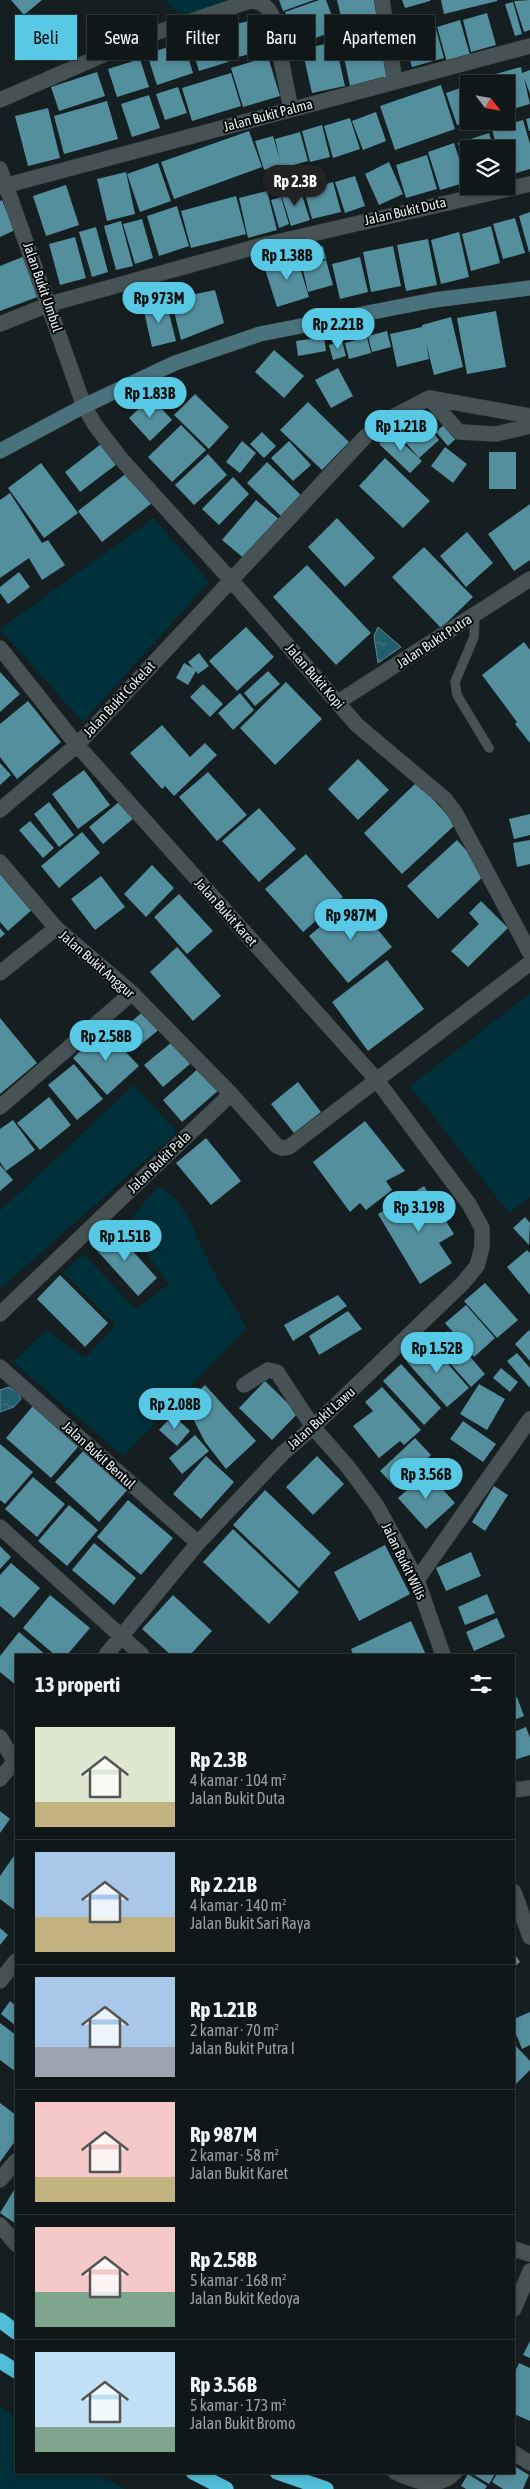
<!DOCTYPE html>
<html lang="id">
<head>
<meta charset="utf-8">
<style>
  body { margin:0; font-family:"Asap Condensed",sans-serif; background:#192022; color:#f1f3f6; height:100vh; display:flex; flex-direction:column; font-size:19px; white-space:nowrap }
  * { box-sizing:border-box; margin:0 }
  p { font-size:16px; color:#9c9fa2 }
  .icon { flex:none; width:28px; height:28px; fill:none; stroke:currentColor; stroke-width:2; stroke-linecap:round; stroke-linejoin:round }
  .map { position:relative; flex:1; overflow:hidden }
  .side { position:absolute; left:15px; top:1654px; width:500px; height:820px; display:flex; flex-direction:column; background:#101719; border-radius:0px; box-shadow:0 2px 8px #0003,0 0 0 1px #303638 }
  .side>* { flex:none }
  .banner { position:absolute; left:15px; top:15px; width:500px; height:45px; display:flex; gap:10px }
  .needle { width:32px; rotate:121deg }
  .tools { position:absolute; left:460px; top:75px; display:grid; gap:10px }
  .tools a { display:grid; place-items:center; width:55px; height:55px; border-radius:0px; background:#101719; box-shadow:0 2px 8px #0003,0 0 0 1px #303638; font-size:25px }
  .price { position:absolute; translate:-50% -42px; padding:0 11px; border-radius:18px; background:#58c9e4; color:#111; font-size:16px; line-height:32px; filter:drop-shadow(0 1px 2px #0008) }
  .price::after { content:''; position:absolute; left:50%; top:30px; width:15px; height:11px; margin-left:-8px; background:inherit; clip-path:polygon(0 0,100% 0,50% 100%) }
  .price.active { background:#222; color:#fff }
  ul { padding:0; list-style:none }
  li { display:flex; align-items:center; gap:15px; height:125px; padding:0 20px }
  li+li { border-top:1px solid #303638 }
  li span { display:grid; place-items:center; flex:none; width:140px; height:100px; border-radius:0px; color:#555 }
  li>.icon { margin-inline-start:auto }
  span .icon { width:60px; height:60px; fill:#fffc; stroke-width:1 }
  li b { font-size:21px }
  h2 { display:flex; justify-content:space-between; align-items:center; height:60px; padding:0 20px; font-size:21px }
  .tag { padding:0 18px; border-radius:0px; background:#101719; box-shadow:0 2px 8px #0003,0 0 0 1px #303638; font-size:18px; line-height:45px }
  .tag.active { background:#58c9e4; color:#111 }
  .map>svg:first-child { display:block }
  .grass { fill:#00303a }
  .water { fill:url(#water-ripples); stroke:#5d8a94 }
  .building { fill:#548f9e }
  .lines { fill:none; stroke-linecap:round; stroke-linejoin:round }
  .lane-casing { stroke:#353b3d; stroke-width:10 }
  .street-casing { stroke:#353b3d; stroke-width:16 }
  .secondary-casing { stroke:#353b3d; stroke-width:16 }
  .highway-casing { stroke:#353b3d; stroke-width:16 }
  .lane { stroke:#475255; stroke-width:9 }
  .street { stroke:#475255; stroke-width:15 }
  .secondary { stroke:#4a727c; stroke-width:15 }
  .highway { stroke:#52bdd7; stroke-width:15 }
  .labels { text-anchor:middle; stroke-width:4; stroke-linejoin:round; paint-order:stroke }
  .street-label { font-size:14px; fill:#e7edef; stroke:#050809 }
</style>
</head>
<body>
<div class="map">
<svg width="530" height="2489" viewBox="0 0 530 2489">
  <defs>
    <pattern id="water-ripples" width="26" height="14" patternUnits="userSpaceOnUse" patternTransform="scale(1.25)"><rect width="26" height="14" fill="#225f6d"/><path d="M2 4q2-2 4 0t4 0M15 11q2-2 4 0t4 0" fill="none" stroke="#427682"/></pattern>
  </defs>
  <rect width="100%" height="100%" fill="#151f21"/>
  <path class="grass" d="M167,0H241L190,17L173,9Z
    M154,518L209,582L83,722L0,629Z
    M530,994V1197L509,1213L410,1086Z
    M134,1085L177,1132L0,1289V1211Z
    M157,1187C184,1194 197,1239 208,1261C220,1284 234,1306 247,1328L123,1456L13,1362L47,1330L85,1358L116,1325L63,1272L83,1254L136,1309L169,1284L126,1226Z
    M0,2406L16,2418V2472L94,2473L125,2489H0Z"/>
  <path class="water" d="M378,627L401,647L378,663L374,636Z
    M9,1387L19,1394L21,1399L14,1407L0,1412V1390Z"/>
  <path class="building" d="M11,0H42L24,15Z
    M279,0H314L283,11Z
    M319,0H326L337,30L297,45L285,12Z
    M337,0H374L377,17L343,25Z
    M402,0H430V1L405,8Z
    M441,0H497V1L444,14Z
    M530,0V30L524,32L514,1Z
    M513,2L522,34L515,36L505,4Z
    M487,13L496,45L471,52L463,20Z
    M267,17L274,48L234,58L227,26Z
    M460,20L470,55L447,62L437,27Z
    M434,22L444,58L412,67L402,32Z
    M376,24L387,77L350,86L339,33Z
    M218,29L228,62L199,71L189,39Z
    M183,42L193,73L157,85L147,54Z
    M335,42L345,86L312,93L302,49Z
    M268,57L280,96L243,107L231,68Z
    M140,59L149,87L117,97L108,69Z
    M521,67L522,73L530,70V94L524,78L530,104L506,111V84H495L492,75Z
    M97,72L105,96L59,111L51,87Z
    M231,73L241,106L192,121L182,88Z
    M492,80L493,84H481V83Z
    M441,85L455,129L395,150L380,106Z
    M469,85V121L457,125L446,93Z
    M178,87L187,113L165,120L156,94Z
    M149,95L160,128L132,137L121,104Z
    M107,101L118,139L64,154L54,116Z
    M48,108L60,158L28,166L15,116Z
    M376,112L386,141L363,150L352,121Z
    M350,118L360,149L333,158L324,126Z
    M530,118V131H529L526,119Z
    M523,120L530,144V169L506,176V149H497L492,129Z
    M322,125L330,157L310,162L302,131Z
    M249,131L262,167L174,199L161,162Z
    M300,132L308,161L283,168L282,165L264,170L255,141L273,136L280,160L275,139Z
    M489,133L494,149H469L468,176L458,143Z
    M454,143L467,182L440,190L428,152Z
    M427,155L437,189L406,198L396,165Z
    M389,162L403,194L379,205L365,174Z
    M158,163L171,201L140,212L127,174Z
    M126,172L135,214L107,221L97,179Z
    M355,176L365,206L345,213L335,182Z
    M333,182L341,212L312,219L304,190Z
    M66,185L79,225L46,236L33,196Z
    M300,189L310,220L291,226L281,194Z
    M267,191L277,230L248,238L239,198Z
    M236,196L246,234L191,248L181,211Z
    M281,197L289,224L279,228L271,200Z
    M2,200L15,230L0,237V201Z
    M177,206L189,246L159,256L147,216Z
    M530,212V252H529L519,216Z
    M515,218L525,253L503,259L493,224Z
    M142,219L153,258L135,264L123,224Z
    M121,221L133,266L116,270L104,226Z
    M491,226L500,263L471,271L462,234Z
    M96,227L108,272L92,277L79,232Z
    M459,232L469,277L441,284L431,240Z
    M75,237L86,278L60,285L49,244Z
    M428,239L437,285L406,291L397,245Z
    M323,246L326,259L302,264L299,251Z
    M393,246L401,286L371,292L363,252Z
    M296,255L309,297L277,307L264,266Z
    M25,256L40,296L0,311V266Z
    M360,257L368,292L340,299L332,264Z
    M326,260L333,285L308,292L302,266Z
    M215,290L224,323L181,340L171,299Z
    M166,301L176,341L152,347L143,307Z
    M496,311L506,367L467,374L457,318Z
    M451,317L463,367L434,375L426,343L429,359L397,367L390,334L422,327V325Z
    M387,331L391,347L372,352L368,336Z
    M324,337L326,351L298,356L296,341Z
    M367,337L371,353L349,359L345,343Z
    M342,341L346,356L333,360L329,345Z
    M274,350L304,376L284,398L255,372Z
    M338,368L353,396L331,408L315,380Z
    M195,394L229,427L209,449L174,415Z
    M151,397L172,420L150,441L129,418Z
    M308,402L349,442L322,470L280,430Z
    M449,420L461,434L448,446L436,432Z
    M181,425L206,450L172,482L148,457Z
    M426,425L439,440L419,458L406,443Z
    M262,432L276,446L264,458L250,444Z
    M391,432L422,461L410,473L379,444Z
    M242,441L256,453L240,473L226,462Z
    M289,441L311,465L293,481L271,458Z
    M101,444L117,464L80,492L65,472Z
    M445,447L467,464L453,483L431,466Z
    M489,452H516V489H489Z
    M208,454L227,475L194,505L175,485Z
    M385,458L430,501L403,528L359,486Z
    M267,462L307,501L287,522L247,483Z
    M41,463L78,513L44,538L8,488Z
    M128,472L152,503L102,542L78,511Z
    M233,477L249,494L219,525L202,509Z
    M10,493L42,543L48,540L65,565L42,580L29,558L0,578V500Z
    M256,500L286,525L252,565L222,540Z
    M530,504V560L514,571L488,534Z
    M337,518L375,558L345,587L308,547Z
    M467,532L493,563L466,587L440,556Z
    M424,547L473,597L441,628L392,577Z
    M307,565L371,633L336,665L273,597Z
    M19,572L30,587L8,604L0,593V587Z
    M246,627L274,657L237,691L209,661Z
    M524,642L530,650V743L515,724L517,722L482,675Z
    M199,653L209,666L198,674L196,671L188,685L176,678L184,663L193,668L188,662Z
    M268,671L280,684L255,706L244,693Z
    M0,672L20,694L0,712Z
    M286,682L322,719L275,765L240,728Z
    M203,684L223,704L210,717L190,697Z
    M240,693L254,710L233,730L218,713Z
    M28,701L61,742L17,779L0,757V724Z
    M162,725L190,757L205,743L217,755L174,796L165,786L162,789L130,753Z
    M358,759L389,790L358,820L328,789Z
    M0,763L11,775L0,785Z
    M84,770L110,805L78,829L52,794Z
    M208,772L247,815L217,841L179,797Z
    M417,782L456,824L402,874L364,833Z
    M120,801L134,818L103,844L89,827Z
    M49,802L74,835L59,847L34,814Z
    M259,808L296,849L259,882L222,841Z
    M530,814V835L514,839L509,819Z
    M30,821L54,848L43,858L19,830Z
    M82,832L100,853L59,888L41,866Z
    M457,840L487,873L438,919L407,886Z
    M530,840V864L517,867L513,843Z
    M306,854L343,897L303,932L265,889Z
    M152,865L174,888L146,917L124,894Z
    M0,869L34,908L8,931L0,922Z
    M101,876L125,907L95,930L71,899Z
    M179,894L213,931L187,954L154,917Z
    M353,899L392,947L348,983L309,936Z
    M481,901L508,928L468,967L451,951L479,924L469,913Z
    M0,928L5,934L0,938Z
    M177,947L221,996L193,1021L150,972Z
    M387,960L424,1009L368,1051L332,1002Z
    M146,1009L161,1028L134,1050L119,1032Z
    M0,1018L37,1063L0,1094Z
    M104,1029L139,1066L107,1095L73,1058Z
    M172,1042L190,1064L163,1087L144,1065Z
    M74,1064L103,1099L77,1120L48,1085Z
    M200,1067L220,1089L182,1122L163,1100Z
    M298,1082L321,1112L294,1133L271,1104Z
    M49,1097L71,1125L40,1150L17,1123Z
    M13,1120L35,1150L6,1171L0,1162V1129Z
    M365,1121L405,1171L386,1181L392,1190L366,1210L360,1203L350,1212L313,1162Z
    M206,1138L241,1181L211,1205L176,1163Z
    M0,1165L13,1180L0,1191Z
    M424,1186L454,1234L439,1243L452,1263L420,1284L378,1214Z
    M525,1217L530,1223L529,1245L513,1228Z
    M112,1228L157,1278L138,1296L93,1246Z
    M527,1250L530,1253V1295L507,1267Z
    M60,1275L108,1323L85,1347L37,1299Z
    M485,1283L518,1320L497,1338L464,1301Z
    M338,1295L347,1306L293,1341L284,1325Z
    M466,1305L495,1338L474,1357L445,1323Z
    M348,1311L362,1329L319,1355L309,1336Z
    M529,1330L530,1332V1361L515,1344Z
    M448,1331L485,1374L471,1387L433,1344Z
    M428,1341L469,1388L447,1407L406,1361Z
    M517,1353L530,1368V1388L507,1361Z
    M401,1364L441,1408L424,1425L383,1381Z
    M501,1368L518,1382L510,1392L493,1378Z
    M265,1381L298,1413L272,1440L239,1408Z
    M479,1384L505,1399L487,1430L460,1414Z
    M205,1385L256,1441L226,1469L205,1442L185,1403Z
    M382,1387L421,1430L404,1445L400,1441L379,1458L353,1426L373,1411L365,1402Z
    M37,1401L83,1441L51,1478L6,1438Z
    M173,1415L190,1431L177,1446L159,1430Z
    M463,1421L496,1444L483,1462L450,1439Z
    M195,1435L209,1451L182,1474L169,1458Z
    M415,1438L431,1455L396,1488L380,1471Z
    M0,1444L33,1472L5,1504L0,1500Z
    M86,1448L129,1488L99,1522L55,1482Z
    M206,1456L234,1482L201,1519L173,1494Z
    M317,1456L344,1484L313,1515L286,1487Z
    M427,1472L455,1503L426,1529L398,1498Z
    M33,1477L65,1504L37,1537L5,1509Z
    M494,1486L508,1495L485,1531L472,1522Z
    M265,1490L331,1553L299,1588L233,1525Z
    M128,1500L173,1538L141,1575L97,1537Z
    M69,1505L98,1530L67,1566L38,1541Z
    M233,1529L299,1592L269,1624L203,1562Z
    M94,1543L136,1578L114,1605L72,1570Z
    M385,1545L410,1594L359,1621L334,1572Z
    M0,1546L11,1557L0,1569Z
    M471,1552L481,1576L446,1591L436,1568Z
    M11,1563L40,1588L14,1618L0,1606V1575Z
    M487,1594L495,1613L465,1625L458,1607Z
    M50,1595L90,1628L67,1655H55L23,1628Z
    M173,1595L212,1631L190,1655H171L142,1629Z
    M497,1618L505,1637L474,1651L466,1632Z
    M411,1621L426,1655H353L351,1649Z
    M19,1632L46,1655H16V1685L0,1672V1656Z
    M517,1697L524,1716L514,1720V1698Z
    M526,1727L530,1738V1755L514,1760V1732Z
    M0,1811L10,1819L0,1833Z
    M16,1853V1911L0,1899V1876Z
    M0,1928L8,1935L0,1945Z
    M514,1953L520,1962L514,1967Z
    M10,2001L16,2006V2026L1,2014Z
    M530,2012V2045L522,2049L514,2029V2019Z
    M0,2023L16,2035V2072L0,2060Z
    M514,2044L530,2061V2070L514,2086Z
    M0,2103L16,2115V2140L0,2162Z
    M16,2187V2224L0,2213Z
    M530,2341V2358L523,2355Z
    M519,2363L530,2368V2421L514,2414V2374Z
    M514,2466L529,2475L523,2489H503L492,2482L498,2472H514Z
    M469,2472H496L489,2484Z
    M468,2474L487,2486L485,2489H466L461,2486Z"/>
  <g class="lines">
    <g class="lane-casing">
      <path id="lane" d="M475,614L474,637L455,682L457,695L489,748"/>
    </g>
    <g class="street-casing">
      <path id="street" d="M382,0L395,82
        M0,100L149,35L250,1C262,2 266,5 272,15L291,109
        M0,169L84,406L95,425L122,460L231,580L357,725L445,799L456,814L530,953
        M0,187L530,46
        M0,324L50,304L259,246L530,184
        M429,398L459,432L496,434L530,426
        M377,425L429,398L530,416
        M0,648L77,745L376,1079L469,1204L482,1228V1247L477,1266L463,1283L313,1427L283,1453L198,1543L106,1655
        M338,702L530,579
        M0,810L77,745L366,436
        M0,862L56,928L132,993L231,1094L277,1146L282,1148L289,1147L530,963
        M0,973L56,928
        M0,1107L132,993
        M0,1314L231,1094
        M0,1367L198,1543
        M244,1385L268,1370L277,1372L313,1427L348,1467L377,1506L417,1580L443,1655
        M0,1527L142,1655
        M417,1580L530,1419
        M0,1737L16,1764
        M0,1779L16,1760
        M514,1790L530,1788
        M514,1892L530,1937
        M0,1981L16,1961
        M0,2180L16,2161
        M0,2225L16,2244
        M514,2249L530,2254
        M514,2309L530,2271
        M514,2453L530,2463
        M395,2472C418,2483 439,2489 455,2472"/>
    </g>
    <g class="secondary-casing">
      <path id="secondary" d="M0,451L84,406L175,363L260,334L434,300L530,288"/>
    </g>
    <g class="highway-casing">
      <path id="highway" d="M0,2320L16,2332
        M0,2361L16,2371
        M193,2472L226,2489
        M277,2472L326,2489"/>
    </g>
    <use href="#lane" class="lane"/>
    <use href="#street" class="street"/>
    <use href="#secondary" class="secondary"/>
    <use href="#highway" class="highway"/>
  </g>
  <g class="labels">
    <g class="street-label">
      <text transform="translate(268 115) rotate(-15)" y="5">Jalan Bukit Palma</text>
      <text transform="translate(405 211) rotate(-13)" y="5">Jalan Bukit Duta</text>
      <text transform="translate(43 287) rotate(71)" y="5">Jalan Bukit Umbul</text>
      <text transform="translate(434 641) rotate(-33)" y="5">Jalan Bukit Putra</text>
      <text transform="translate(315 676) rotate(49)" y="5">Jalan Bukit Kopi</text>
      <text transform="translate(119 699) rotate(-47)" y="5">Jalan Bukit Cokelat</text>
      <text transform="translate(226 912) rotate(48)" y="5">Jalan Bukit Karet</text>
      <text transform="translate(97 964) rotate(41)" y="5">Jalan Bukit Anggur</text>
      <text transform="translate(159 1162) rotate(-44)" y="5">Jalan Bukit Pala</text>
      <text transform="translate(321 1418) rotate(-42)" y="5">Jalan Bukit Lawu</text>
      <text transform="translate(99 1455) rotate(42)" y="5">Jalan Bukit Bentul</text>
      <text transform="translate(404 1561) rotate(64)" y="5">Jalan Bukit Wilis</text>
    </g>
  </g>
</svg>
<div class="tools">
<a><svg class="needle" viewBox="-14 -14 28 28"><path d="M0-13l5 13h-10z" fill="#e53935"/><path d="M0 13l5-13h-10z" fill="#9c9fa2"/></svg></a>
<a><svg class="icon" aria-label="layers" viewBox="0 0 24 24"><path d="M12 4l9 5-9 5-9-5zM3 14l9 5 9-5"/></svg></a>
</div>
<b class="price active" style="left:295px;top:207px">Rp 2.3B</b>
<b class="price" style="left:287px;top:281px">Rp 1.38B</b>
<b class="price" style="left:159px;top:324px">Rp 973M</b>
<b class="price" style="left:338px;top:350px">Rp 2.21B</b>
<b class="price" style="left:150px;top:419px">Rp 1.83B</b>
<b class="price" style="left:401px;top:452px">Rp 1.21B</b>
<b class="price" style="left:351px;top:941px">Rp 987M</b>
<b class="price" style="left:106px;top:1062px">Rp 2.58B</b>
<b class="price" style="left:419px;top:1233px">Rp 3.19B</b>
<b class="price" style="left:125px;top:1262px">Rp 1.51B</b>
<b class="price" style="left:437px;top:1374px">Rp 1.52B</b>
<b class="price" style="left:175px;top:1430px">Rp 2.08B</b>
<b class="price" style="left:426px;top:1500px">Rp 3.56B</b>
<div class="banner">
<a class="tag active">Beli</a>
<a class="tag">Sewa</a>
<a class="tag">Filter</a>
<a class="tag">Baru</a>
<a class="tag">Apartemen</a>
</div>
<section class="side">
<h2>13 properti<svg class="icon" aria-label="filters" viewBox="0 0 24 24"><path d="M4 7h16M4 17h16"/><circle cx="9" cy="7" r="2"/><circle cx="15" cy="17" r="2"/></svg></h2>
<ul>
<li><span style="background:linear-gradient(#dfe7d0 75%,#c2b280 0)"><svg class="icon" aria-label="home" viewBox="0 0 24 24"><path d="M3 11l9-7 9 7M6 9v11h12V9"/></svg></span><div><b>Rp 2.3B</b><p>4 kamar · 104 m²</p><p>Jalan Bukit Duta</p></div></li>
<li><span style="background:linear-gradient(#a9c7e8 65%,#c2b280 0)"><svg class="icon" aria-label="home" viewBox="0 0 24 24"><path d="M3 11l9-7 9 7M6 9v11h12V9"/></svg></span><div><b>Rp 2.21B</b><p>4 kamar · 140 m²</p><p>Jalan Bukit Sari Raya</p></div></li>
<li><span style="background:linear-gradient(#a9c7e8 70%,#9aa5b1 0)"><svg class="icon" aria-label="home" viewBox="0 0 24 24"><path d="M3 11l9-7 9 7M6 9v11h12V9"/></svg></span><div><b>Rp 1.21B</b><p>2 kamar · 70 m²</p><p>Jalan Bukit Putra I</p></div></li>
<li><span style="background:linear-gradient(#f6c9c9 75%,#c2b280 0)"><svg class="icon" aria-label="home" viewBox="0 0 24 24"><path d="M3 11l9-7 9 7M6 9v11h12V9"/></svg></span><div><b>Rp 987M</b><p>2 kamar · 58 m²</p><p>Jalan Bukit Karet</p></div></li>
<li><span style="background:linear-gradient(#f6c9c9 65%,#7fa58c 0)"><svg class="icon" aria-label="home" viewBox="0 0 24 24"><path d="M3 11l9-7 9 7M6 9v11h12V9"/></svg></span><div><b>Rp 2.58B</b><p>5 kamar · 168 m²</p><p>Jalan Bukit Kedoya</p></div></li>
<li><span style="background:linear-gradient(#bfe0f5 75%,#7fa58c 0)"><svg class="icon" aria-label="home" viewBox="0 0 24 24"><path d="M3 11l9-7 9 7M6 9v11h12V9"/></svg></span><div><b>Rp 3.56B</b><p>5 kamar · 173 m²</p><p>Jalan Bukit Bromo</p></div></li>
</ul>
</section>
</div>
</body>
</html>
